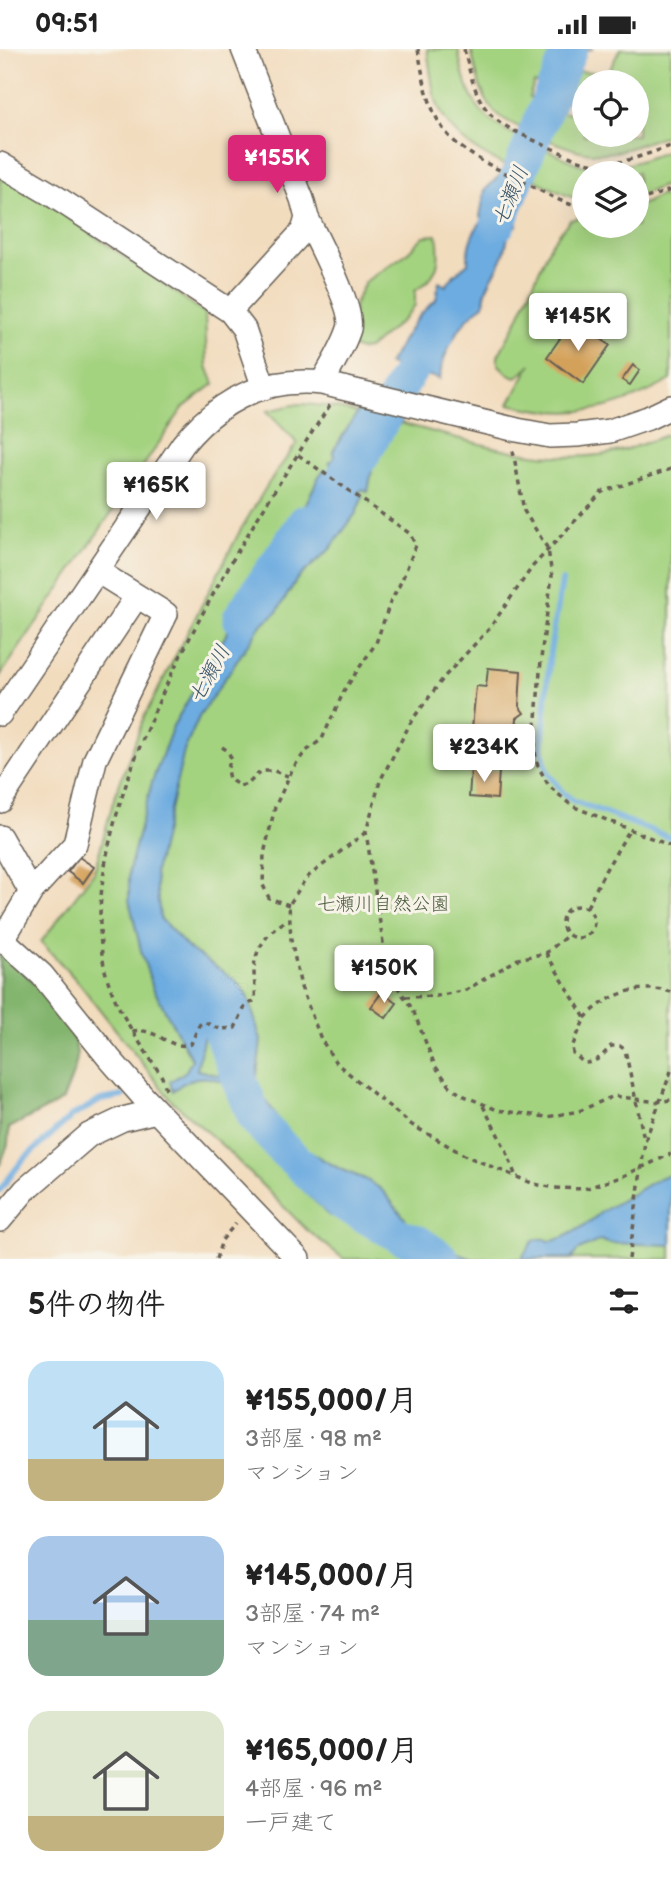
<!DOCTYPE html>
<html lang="ja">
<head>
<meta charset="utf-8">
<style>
  body { margin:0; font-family:"Balsamiq Sans","Klee One",sans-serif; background:#f6f6f6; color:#222; height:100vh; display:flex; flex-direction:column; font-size:26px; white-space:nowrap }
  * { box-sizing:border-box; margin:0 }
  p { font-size:23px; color:#767676 }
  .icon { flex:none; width:38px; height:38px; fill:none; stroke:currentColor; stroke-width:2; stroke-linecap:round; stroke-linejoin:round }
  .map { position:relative; height:1210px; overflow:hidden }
  .panel { display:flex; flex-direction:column; background:#fff; flex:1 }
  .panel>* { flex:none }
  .tools { position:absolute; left:572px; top:21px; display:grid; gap:14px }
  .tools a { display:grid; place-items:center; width:77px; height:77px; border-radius:50%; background:#fff; box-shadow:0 7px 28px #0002; font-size:35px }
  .price { position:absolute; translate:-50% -60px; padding:0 16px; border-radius:7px; background:#fff; color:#222; font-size:23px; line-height:46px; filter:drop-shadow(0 2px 4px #0008) }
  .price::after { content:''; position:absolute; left:50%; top:42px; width:21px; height:16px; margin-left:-10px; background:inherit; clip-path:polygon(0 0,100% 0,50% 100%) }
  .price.on { background:#db2777; color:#fff }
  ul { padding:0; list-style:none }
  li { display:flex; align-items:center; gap:21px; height:175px; padding:0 28px }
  li span { display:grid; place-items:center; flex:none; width:196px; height:140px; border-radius:21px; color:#555 }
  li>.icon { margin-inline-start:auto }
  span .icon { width:84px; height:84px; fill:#fffc; stroke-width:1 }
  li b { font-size:30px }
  h2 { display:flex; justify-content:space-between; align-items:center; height:84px; padding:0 28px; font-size:30px }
  .status { display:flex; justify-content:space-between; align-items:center; height:49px; padding:0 35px; background:#fff; direction:ltr }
  .status svg { height:19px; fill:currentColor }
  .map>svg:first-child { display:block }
  .green { fill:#a4d380; stroke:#60784e; stroke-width:2; fill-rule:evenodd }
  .forest { fill:#83b56e; stroke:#506845; stroke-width:2 }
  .water { fill:#6dace0; stroke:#44647e; stroke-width:2; fill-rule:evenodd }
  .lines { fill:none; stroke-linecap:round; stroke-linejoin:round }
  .stream { stroke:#6dace0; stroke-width:6 }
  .river { stroke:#6dace0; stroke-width:35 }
  .building { fill:#d4a15a }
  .minor-casing { stroke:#675f55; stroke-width:26 }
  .path { stroke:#675f55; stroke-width:3.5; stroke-dasharray:5 5; stroke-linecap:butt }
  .minor { stroke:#fff; stroke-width:23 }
  .path-bridge { stroke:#675f55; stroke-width:3.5; stroke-dasharray:5 5; stroke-linecap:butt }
  .labels { text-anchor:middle; stroke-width:6; stroke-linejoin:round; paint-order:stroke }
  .park-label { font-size:19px; fill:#4c5c3f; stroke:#f7f3e8 }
  .water-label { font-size:21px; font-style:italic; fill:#3c566a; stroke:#f7f3e8 }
</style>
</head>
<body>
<div class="status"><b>09:51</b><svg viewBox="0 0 49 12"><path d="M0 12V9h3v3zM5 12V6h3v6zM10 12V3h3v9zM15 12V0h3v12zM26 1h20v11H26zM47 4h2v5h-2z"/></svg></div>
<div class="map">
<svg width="671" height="1210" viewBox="0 0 671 1210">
  <rect width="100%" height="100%" fill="#f7f3e8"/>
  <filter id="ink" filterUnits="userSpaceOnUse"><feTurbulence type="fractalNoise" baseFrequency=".0143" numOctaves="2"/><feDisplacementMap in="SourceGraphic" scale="14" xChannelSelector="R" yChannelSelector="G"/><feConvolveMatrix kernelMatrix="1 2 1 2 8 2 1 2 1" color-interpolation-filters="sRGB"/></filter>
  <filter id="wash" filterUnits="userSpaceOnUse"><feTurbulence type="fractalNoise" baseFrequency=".00686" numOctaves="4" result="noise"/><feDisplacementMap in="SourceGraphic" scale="28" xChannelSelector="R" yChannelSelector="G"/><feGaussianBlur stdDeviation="1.57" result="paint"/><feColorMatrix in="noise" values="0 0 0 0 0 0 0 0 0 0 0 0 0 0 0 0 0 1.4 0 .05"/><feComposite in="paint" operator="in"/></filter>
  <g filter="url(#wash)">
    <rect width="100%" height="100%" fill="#f2dcbe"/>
    <path class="green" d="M427,0H458C468,66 490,76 548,101C562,107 578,117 593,119C619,122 646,109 671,101V134L637,147V124H584V152C565,148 544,135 525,126C487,108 448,92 435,48C431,33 430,16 427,0Z
      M471,0H542L551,7L540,35L534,34L529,48L568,65L575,50L567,46L579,22L608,24L620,0H671V86C651,89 633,100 614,103C607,104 599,105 592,104C573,103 504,75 493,61C479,43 476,22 471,0ZM584,33H637V86H584Z
      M0,125L23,137L205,264L207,317L214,335L184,358L176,369L0,627Z
      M661,146L671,153V331C616,362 572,371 509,355L531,315L524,323L516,328L508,325L498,315V307L516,274L551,195L570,171L584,168V177H637V158Z
      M437,186C441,212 439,227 415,242V256L405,269L368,300L361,301L352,298L354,257L365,233L406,205L424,187Z
      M298,355C329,355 358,364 388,371C455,387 529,415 599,406C624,403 649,393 671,384V1210H344L307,1181L224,1098L172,1052L78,933L41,893L94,823L113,753L144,668L240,482L268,435L297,394L267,362Z"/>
    <path class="forest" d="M0,902C28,926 73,966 77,1005C78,1018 67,1038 63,1051L9,1079L8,1095L0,1117Z"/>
    <path class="water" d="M555,0H593L585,1L565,46L541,37Z
      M500,126L528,138L516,153L517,177L511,178C507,187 507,195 504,205C497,225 484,234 484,256C462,269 441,305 440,330L388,315C403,293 414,267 436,251L439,233L446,237L454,226L468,214C467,197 471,184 483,171L480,167L485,141Z
      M361,358L373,361L360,391L364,394L394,374L397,367L403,369L399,376L376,398L368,443L363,440L359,443L363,447L356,464L330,500L297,530L277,563L261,576L199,668L184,702L155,823L160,869L188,899L234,930L242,938L248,948L261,991L256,1035L260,1046L266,1051L293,1094L342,1121L365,1130L381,1140L412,1178L432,1184L454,1203L473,1210H421L386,1191L375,1192L360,1172L354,1154L333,1134L316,1125L312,1126V1137L331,1168L277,1115L257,1079L244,1040C216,1030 198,1019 173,1042L170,1033L186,1022L192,1011L153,939L142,906L129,851V821L152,733L173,677L238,565L281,508L319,427L324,421L332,423L334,418L329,414L334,409L333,402ZM208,980H223C240,997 242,1008 241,1032L197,1021L203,990Z
      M671,1126V1196L608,1194L600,1191L577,1202L572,1209L521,1210L533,1192C537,1191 541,1189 545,1190C547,1190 548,1192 550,1192C562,1192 591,1173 600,1164L661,1128Z"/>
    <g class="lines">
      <path class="stream" d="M562,532L550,602L542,699L547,723L563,744L574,752L671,789
        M0,1141L22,1112L72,1067L101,1051L123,1047"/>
      <path class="river" d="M498,175L570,0
        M343,428L362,407L410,322L437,285
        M240,569L305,473
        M193,940L212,962L255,1069L284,1101L341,1153L402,1188L417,1193L442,1210"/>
    </g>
    <g id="blocks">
      <path class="building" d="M570,275L590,288L592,284L610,296L583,335L547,308Z
        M633,316L640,321L630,336L622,331Z
        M488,619L521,622L519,657L524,664L517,669L514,703L480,700L482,681L472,680L476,637L486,638Z
        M471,720L499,722L497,750L469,748Z
        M79,808L94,818L83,834L68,823Z
        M382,943L397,954L386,969L371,958Z"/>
    </g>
  </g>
  <g filter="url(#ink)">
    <use href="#blocks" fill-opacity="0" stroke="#675f55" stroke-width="2"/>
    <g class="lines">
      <g class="minor-casing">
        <path id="minor" d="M0,115L54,147L230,262L244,280L264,339
          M307,169C317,190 355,261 349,280C343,299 331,317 322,334
          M230,262L303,182L307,169L302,150L243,0
          M0,665L183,395C219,351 265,328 322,334L517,381L550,387L577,386L610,382L648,369L671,358
          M0,752L137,547
          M0,788L31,843
          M0,888L42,926L109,1009L146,1051L298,1210
          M3,890L31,843L75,795L95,711L166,565L97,522
          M0,1171L25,1141L89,1086L123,1070L156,1062"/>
      </g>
      <path class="path" d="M418,0C432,83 444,95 520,131C540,141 562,155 584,159
        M464,0C480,69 489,71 551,99C568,106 584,116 603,115C626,114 649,104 671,97
        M637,152L671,141
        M513,402L524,462L548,500L552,527L542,600L536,669L535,704L538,717L549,737L572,757L671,797
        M671,420L602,443L533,517L489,580L445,627L412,671L380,732L366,783L386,913L395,934L413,961L435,1017L450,1037L460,1045L497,1061L547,1068L579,1062L614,1047L657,1053L671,1051
        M222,698L228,702L231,709L227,721L229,730L240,737L248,735L261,722H274L288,727
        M366,783L306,829L289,856L291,891L301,938L321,990L336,1014L412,1076L466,1107L534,1135L555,1139L584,1140L621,1128L671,1105
        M289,856L269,849L263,836L264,805L275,758L293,719L305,703L322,690L345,640L376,594L390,554L402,531L416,496L409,484L297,405
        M562 873a16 16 0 1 1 32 0a16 16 0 1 1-32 0Z
        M587,858L605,822L630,780
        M546,904L585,969L572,998L573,1004L584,1014C597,1014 603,1006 611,997H620L625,1001L632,1033
        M405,948L437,947L466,941L518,910L546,904L568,886
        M585,969C608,945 638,934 671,943
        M132,982C159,978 167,1002 191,995L199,976L204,973L220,980L235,979L245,958L255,951C256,942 254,932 254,922C254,900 269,881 288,871
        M666,1036L671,1022
        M166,1040L162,1028C141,994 115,962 105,921C68,758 242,489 330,356
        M483,1057L506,1101L516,1128
        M216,1210L222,1191L236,1174"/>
      <use href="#minor" class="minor"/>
      <path class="path-bridge" d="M632,1033L644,1090
        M629,1210L645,1092L666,1036"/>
    </g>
  </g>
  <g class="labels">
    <g class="park-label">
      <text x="383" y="861">七瀬川自然公園</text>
    </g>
    <g class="water-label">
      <text transform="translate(510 147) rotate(-68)" y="7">七瀬川</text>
      <text transform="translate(209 625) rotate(-61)" y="7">七瀬川</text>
    </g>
  </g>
</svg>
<div class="tools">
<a><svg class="icon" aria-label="locate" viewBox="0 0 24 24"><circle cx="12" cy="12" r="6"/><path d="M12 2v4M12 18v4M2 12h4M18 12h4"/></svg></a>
<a><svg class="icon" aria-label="layers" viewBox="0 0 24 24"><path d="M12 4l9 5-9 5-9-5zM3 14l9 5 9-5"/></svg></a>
</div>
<b class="price on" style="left:277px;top:146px">¥155K</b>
<b class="price" style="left:578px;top:304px">¥145K</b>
<b class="price" style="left:156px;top:473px">¥165K</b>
<b class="price" style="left:484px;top:735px">¥234K</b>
<b class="price" style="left:384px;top:956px">¥150K</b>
</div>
<section class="panel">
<h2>5件の物件<svg class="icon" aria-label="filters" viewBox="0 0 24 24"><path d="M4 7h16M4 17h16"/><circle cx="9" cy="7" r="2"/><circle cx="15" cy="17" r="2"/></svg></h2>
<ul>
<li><span style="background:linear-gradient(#bfe0f5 70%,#c2b280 0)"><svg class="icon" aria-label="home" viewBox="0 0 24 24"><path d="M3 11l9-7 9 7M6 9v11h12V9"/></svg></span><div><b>¥155,000/月</b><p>3部屋 · 98 m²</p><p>マンション</p></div></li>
<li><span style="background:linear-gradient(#a9c7e8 60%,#7fa58c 0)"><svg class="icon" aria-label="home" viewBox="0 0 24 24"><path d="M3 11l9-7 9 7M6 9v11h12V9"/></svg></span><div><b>¥145,000/月</b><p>3部屋 · 74 m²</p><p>マンション</p></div></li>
<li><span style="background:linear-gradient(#dfe7d0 75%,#c2b280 0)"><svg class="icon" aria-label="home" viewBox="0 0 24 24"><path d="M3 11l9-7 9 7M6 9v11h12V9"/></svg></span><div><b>¥165,000/月</b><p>4部屋 · 96 m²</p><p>一戸建て</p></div></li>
</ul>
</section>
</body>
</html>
